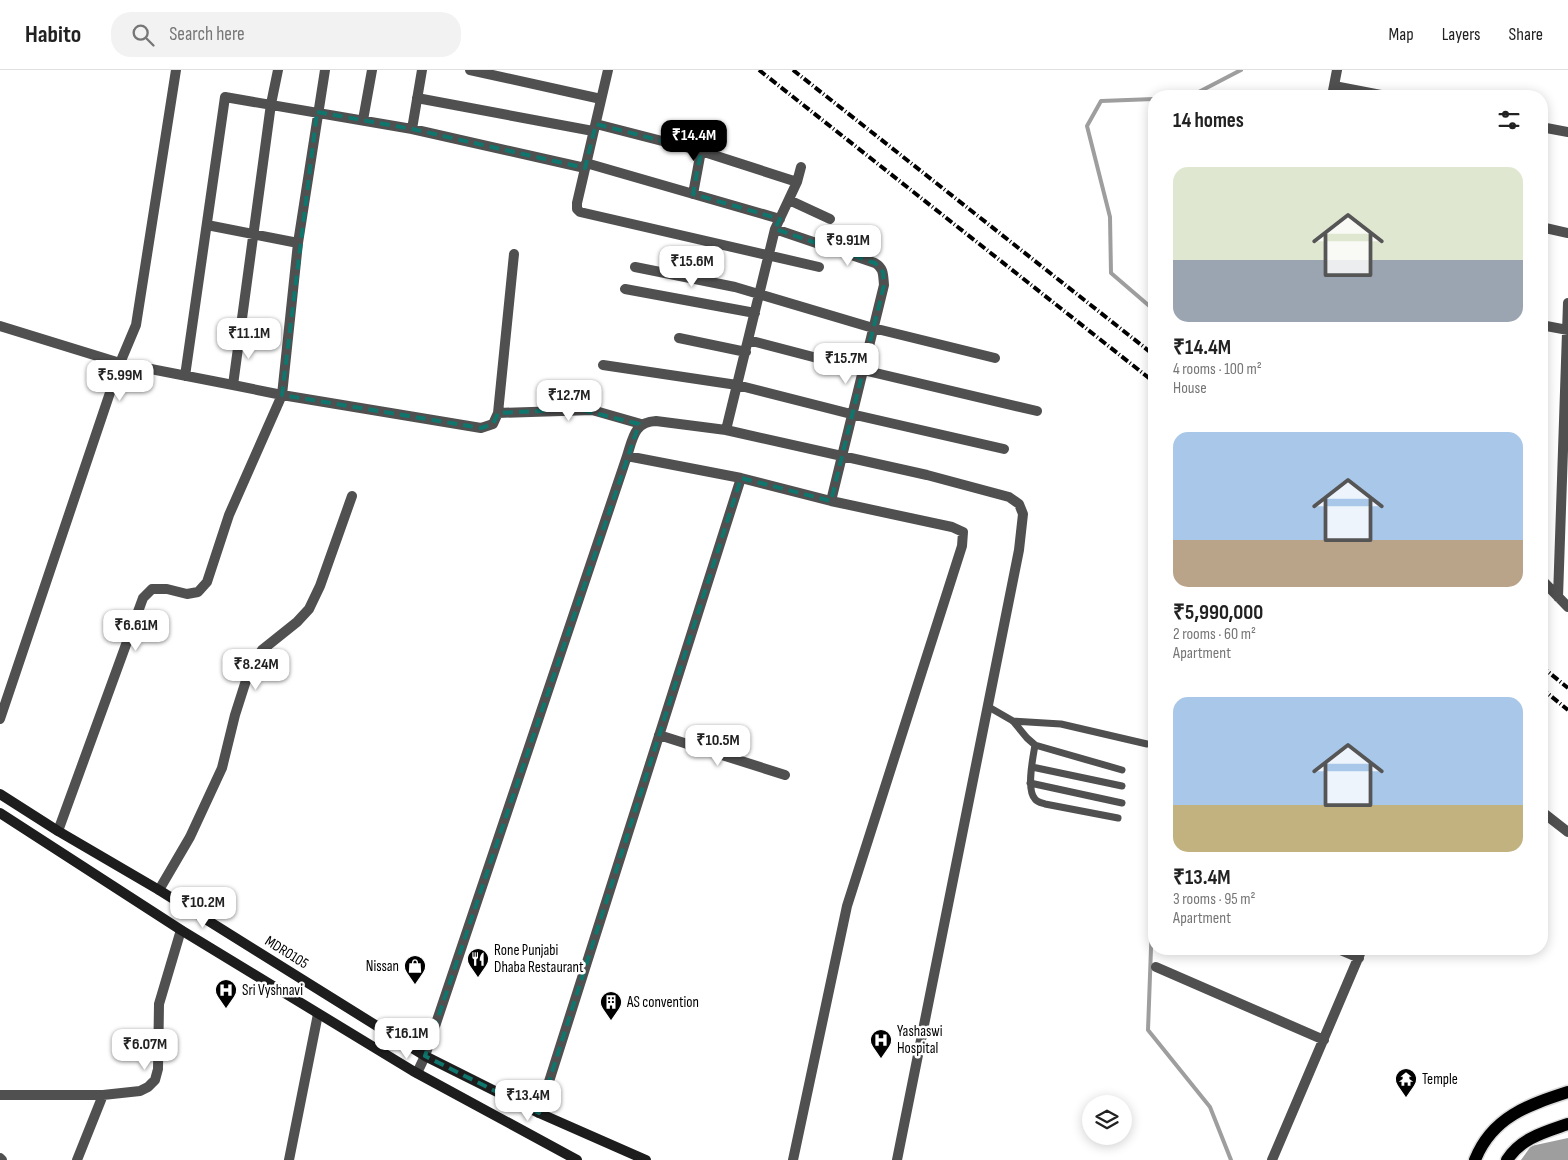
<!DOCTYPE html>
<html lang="en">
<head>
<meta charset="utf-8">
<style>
  body { margin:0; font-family:"Sofia Sans Condensed",sans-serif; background:#f2f2f2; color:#222; height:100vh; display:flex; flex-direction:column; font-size:19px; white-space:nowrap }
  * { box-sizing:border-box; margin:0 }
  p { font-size:16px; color:#767676 }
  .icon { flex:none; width:28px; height:28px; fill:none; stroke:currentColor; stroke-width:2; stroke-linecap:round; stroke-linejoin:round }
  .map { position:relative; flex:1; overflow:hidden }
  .drawer { position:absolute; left:1148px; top:20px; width:400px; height:865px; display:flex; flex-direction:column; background:#fff; border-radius:20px; box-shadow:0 2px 12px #0003 }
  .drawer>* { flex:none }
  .tools { position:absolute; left:1082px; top:1025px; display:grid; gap:10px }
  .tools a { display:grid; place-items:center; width:50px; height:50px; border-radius:50%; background:#fff; box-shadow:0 2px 12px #0003; font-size:25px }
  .price { position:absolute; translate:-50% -42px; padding:0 11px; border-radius:10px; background:#fff; color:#222; font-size:16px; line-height:32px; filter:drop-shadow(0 1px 2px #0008) }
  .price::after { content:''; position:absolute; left:50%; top:30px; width:15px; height:11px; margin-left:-8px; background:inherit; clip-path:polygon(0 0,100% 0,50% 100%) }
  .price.selected { background:#000; color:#fff }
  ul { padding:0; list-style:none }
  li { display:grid; align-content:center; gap:10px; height:265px; padding:0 25px }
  li span { display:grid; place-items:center; height:155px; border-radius:15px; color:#555 }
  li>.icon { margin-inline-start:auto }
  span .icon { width:90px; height:90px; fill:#fffc; stroke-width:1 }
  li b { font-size:21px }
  h2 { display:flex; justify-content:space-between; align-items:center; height:60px; padding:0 25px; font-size:21px }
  header { display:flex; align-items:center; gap:30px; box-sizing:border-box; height:70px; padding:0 25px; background:#fff; border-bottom:1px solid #e0e0e0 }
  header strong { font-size:24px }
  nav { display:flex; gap:28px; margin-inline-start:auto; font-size:18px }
  .search { width:350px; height:45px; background:#f2f2f2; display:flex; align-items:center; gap:12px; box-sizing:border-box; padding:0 18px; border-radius:20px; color:#767676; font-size:19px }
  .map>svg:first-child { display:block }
  .water { fill:#9e9e9e }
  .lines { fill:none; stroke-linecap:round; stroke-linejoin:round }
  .stream { stroke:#9e9e9e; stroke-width:4 }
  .primary-casing { stroke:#dbdbdb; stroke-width:15 }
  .service { stroke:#505050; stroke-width:7 }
  .minor { stroke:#505050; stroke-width:10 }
  .secondary { stroke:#1d1d1d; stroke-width:10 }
  .primary { stroke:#000; stroke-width:12 }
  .rail { stroke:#000; stroke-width:4; stroke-dasharray:8 2.5 1 2.5; stroke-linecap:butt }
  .marked { fill:none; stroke:#0f766e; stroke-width:4; stroke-dasharray:10 6; stroke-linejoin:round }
  .labels { text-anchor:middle; stroke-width:5; stroke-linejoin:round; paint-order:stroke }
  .poi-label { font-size:15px; fill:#000; stroke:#fff; text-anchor:start }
  .street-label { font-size:15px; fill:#000; stroke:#fff }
</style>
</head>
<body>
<header>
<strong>Habito</strong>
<div class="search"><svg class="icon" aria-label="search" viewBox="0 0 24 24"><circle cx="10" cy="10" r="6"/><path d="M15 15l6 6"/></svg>Search here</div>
<nav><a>Map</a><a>Layers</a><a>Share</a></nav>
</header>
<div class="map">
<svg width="1568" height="1090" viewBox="0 0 1568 1090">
  <rect width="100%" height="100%" fill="#fff"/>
  <path class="water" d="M1568,1068V1090H1521L1531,1076Z"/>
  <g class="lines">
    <path class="stream" d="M1191,26L1241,0
      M1154,29L1101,31L1087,56L1110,147L1111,203L1154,240
      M1154,797L1148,960L1210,1037L1231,1090"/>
    <g class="primary-casing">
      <path id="primary" d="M1475,1090C1492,1047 1528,1035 1568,1022
        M1507,1090C1521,1068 1545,1062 1568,1054"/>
    </g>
    <path class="service" d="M987,636L1013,651L1027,668L1035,675L1122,700
      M1013,651L1061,654L1147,674
      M1035,675C1033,687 1026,720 1035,729C1037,732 1042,733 1045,734L1118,748
      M1032,697L1122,716
      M1030,713L1122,733"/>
    <path class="minor" d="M325,0L298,173L282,325L481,358L493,354L498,343L514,184
      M470,0L601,29
      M608,0L577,133V139L580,142L819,197
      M1334,16L1386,26
      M1332,26L1337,0
      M417,28L593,61
      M363,50L372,0
      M596,54L701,81L797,112
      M1541,57L1568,62
      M412,59L422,0
      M586,93L780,149
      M693,124L701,81
      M789,130L830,149
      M207,155L298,173
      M1541,157L1568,163
      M775,159L875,193C884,198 883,205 884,215L831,431
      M635,197L735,217L873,258L995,288
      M625,219L755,243
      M1541,255L1568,260
      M0,256L120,293L233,315L271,34L278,0
      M679,268L746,282
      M748,270L863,300L1037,341
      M603,295L737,315L851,344L1004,379
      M185,306L225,27L412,59L585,98
      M498,343L592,340L641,354
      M726,360L775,159L797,112L801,97
      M627,386C633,368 634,352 656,351L726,360L927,405L1009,427L1019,434L1023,444L1019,480L897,1090
      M1541,509L1568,537
      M1558,527L1568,233
      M0,649L120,293L136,255L176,0
      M659,665L785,705
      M1541,741L1568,762
      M58,761L143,528L152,519H167L187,524L198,522L207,512L229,445L282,325L233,315
      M159,820L190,767L222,698L235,645L250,598L262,580L297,552L309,539L320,516L352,426
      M1338,879L1359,888
      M1156,897L1324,970
      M417,1003L425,986L627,386L741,408L831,431L952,457L963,462L962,476L847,836L793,1090
      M0,1025H103L140,1021L148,1017L155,1010L158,999L159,934L181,860
      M539,1043L741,408
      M0,1088L2,1090
      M77,1090L103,1025
      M289,1090L318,944
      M1272,1090L1362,879"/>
    <path class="secondary" d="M0,724L58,761L159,820L425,986L539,1043L646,1090
      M0,743L181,860L413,1001L577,1090"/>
    <use href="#primary" class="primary"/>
    <path class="rail" d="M759,0L1154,312
      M793,0L1154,285
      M1541,596L1568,618
      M1541,618L1568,640"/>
  </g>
  <path class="marked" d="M317,42L412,59L585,98L596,54L701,81L693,124L780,149L775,159L875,193L883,202L884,215L831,431L741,408L539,1043L425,986L639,354L578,339L498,343L493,354L481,358L282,325Z"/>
  <defs>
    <g id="restaurant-pin" transform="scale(1.125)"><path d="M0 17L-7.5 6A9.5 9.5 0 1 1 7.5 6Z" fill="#000" stroke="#fff"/><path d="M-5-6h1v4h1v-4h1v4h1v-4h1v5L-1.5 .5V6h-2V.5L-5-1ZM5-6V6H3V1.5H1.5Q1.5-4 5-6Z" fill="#fff"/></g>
    <g id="shop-pin" transform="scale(1.125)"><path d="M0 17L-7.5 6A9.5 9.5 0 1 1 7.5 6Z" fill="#000" stroke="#fff"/><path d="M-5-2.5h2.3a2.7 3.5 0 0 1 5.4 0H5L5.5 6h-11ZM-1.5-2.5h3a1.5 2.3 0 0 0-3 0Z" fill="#fff"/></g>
    <g id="hospital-pin" transform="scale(1.125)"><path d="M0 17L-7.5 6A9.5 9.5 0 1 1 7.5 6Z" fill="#000" stroke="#fff"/><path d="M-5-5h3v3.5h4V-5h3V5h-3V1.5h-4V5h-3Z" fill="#fff"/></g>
    <g id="building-pin" transform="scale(1.125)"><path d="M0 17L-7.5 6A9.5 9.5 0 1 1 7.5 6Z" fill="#000" stroke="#fff"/><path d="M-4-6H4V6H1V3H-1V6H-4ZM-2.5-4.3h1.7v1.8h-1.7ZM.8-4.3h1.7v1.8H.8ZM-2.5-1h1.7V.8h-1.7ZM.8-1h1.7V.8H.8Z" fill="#fff"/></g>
    <g id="temple-pin" transform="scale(1.125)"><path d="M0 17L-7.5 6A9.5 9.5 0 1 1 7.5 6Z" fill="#000" stroke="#fff"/><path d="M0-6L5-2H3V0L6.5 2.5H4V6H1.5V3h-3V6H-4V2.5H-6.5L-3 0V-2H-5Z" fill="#fff"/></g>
  </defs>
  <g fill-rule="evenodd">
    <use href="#restaurant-pin" x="478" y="889"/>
    <use href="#shop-pin" x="415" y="896"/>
    <use href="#hospital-pin" x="226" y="920"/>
    <use href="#building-pin" x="611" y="932"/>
    <use href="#hospital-pin" x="881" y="970"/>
    <use href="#temple-pin" x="1406" y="1009"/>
  </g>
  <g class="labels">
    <g class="poi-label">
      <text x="494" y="885">Rone Punjabi<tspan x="494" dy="17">Dhaba Restaurant</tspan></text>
      <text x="399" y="901" text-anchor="end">Nissan</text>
      <text x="242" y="925">Sri Vyshnavi</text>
      <text x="627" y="937">AS convention</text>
      <text x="897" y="966">Yashaswi<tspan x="897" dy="17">Hospital</tspan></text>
      <text x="1422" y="1014">Temple</text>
    </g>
    <g class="street-label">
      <text transform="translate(287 882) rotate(32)" y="5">MDR0105</text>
    </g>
  </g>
</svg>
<div class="tools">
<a><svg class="icon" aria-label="layers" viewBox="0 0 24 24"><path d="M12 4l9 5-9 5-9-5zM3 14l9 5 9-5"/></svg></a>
</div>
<b class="price selected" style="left:694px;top:92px">₹14.4M</b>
<b class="price" style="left:848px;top:197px">₹9.91M</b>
<b class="price" style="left:692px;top:218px">₹15.6M</b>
<b class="price" style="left:249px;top:290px">₹11.1M</b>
<b class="price" style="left:846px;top:315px">₹15.7M</b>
<b class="price" style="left:120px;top:332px">₹5.99M</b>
<b class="price" style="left:569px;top:352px">₹12.7M</b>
<b class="price" style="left:136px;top:582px">₹6.61M</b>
<b class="price" style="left:256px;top:621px">₹8.24M</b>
<b class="price" style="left:718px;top:697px">₹10.5M</b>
<b class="price" style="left:203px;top:859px">₹10.2M</b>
<b class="price" style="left:407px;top:990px">₹16.1M</b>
<b class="price" style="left:145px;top:1001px">₹6.07M</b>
<b class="price" style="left:528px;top:1052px">₹13.4M</b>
<section class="drawer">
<h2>14 homes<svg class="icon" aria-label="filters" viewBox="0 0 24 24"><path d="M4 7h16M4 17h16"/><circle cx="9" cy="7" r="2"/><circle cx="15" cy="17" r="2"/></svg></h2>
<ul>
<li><span style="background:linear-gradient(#dfe7d0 60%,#9aa5b1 0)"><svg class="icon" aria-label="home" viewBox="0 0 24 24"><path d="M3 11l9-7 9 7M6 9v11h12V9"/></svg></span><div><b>₹14.4M</b><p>4 rooms · 100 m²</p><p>House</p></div></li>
<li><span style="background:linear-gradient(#a9c7e8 70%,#b9a48a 0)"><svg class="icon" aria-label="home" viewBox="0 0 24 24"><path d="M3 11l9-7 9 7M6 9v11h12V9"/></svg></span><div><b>₹5,990,000</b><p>2 rooms · 60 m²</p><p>Apartment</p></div></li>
<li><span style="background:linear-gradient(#a9c7e8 70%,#c2b280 0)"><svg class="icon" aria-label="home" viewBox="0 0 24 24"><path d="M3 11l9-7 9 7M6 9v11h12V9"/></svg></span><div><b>₹13.4M</b><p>3 rooms · 95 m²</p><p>Apartment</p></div></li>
</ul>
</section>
</div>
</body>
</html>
